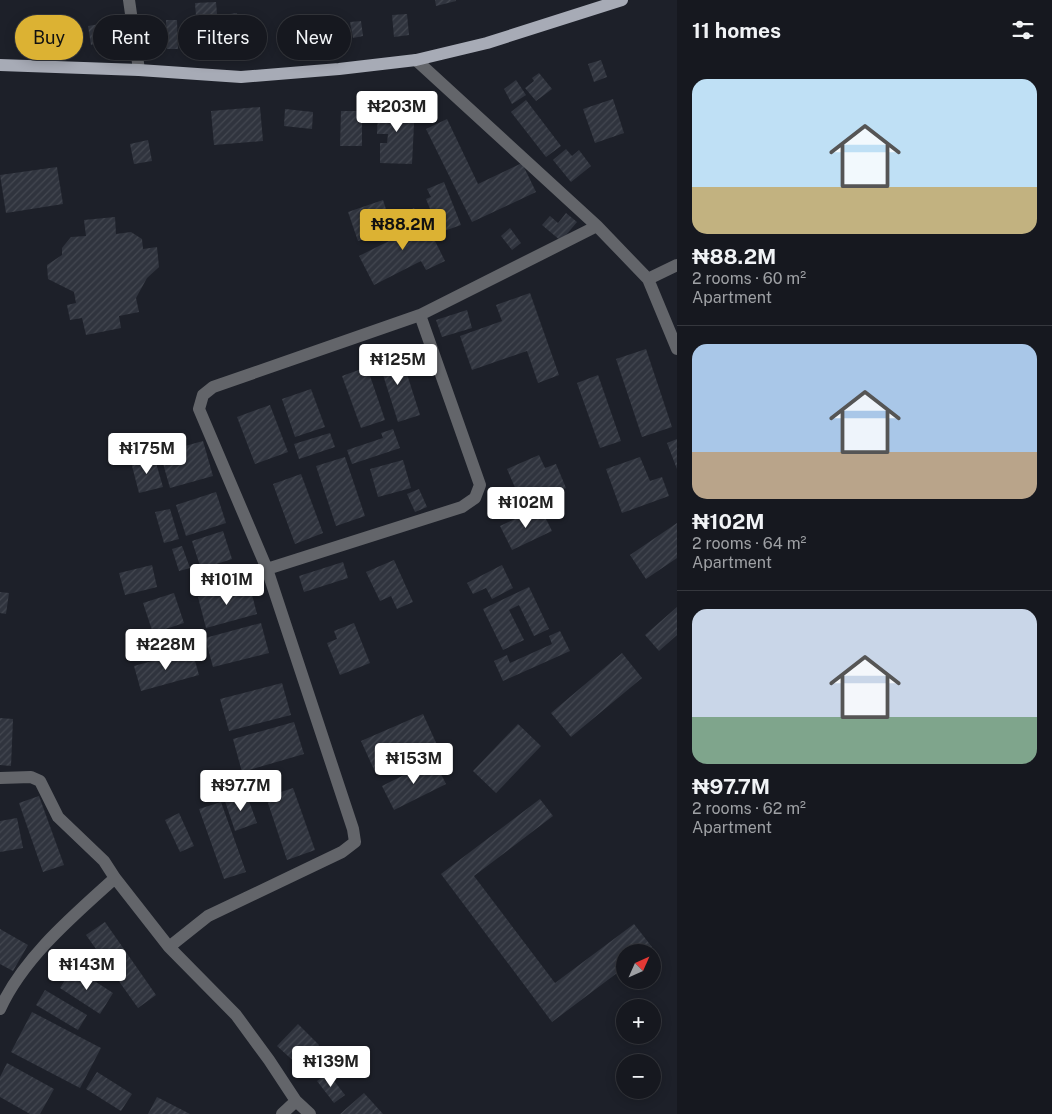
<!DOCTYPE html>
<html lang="en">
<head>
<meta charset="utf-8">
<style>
  body { margin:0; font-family:"Public Sans",sans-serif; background:#23252c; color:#f1f3f6; height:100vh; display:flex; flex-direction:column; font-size:19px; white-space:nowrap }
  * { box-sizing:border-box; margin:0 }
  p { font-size:16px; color:#9ea0a4 }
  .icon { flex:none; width:28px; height:28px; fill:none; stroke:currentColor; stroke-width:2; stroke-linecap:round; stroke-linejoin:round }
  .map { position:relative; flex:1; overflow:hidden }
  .drawer { display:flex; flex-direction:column; background:#16181f; width:375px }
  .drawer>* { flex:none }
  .top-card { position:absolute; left:15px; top:15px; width:475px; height:45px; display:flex; gap:10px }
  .needle { width:32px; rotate:45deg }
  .controls { position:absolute; left:616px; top:944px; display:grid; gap:10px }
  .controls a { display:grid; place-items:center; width:45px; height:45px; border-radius:50%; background:#16181f; box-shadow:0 2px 12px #0003,0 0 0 1px #35373d; font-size:25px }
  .price { position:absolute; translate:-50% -42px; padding:0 11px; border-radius:5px; background:#fff; color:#222; font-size:16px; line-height:32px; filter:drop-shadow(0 1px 2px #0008) }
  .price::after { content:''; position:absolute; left:50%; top:30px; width:15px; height:11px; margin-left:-8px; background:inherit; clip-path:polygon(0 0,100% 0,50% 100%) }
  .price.selected { background:#dcb233; color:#111 }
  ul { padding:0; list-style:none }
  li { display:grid; align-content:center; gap:10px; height:265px; padding:0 15px }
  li+li { border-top:1px solid #35373d }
  li span { display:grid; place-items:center; height:155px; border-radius:15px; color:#555 }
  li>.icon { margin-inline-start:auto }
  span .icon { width:90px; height:90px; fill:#fffc; stroke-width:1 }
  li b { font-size:21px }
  h2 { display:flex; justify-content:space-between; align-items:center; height:60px; padding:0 15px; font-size:21px }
  .chip { padding:0 18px; border-radius:22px; background:#16181f; box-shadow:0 2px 12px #0003,0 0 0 1px #35373d; font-size:18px; line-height:45px }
  .chip.selected { background:#dcb233; color:#111 }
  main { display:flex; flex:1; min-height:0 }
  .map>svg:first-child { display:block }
  .building { fill:url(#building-hatch) }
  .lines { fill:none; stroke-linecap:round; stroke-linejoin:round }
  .minor { stroke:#63656a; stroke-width:12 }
  .primary { stroke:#a7abb6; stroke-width:12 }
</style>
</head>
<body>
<main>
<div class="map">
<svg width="677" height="1114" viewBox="0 0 677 1114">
  <defs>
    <pattern id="building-hatch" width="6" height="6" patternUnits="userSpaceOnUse" patternTransform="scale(1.25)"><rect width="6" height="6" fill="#30343e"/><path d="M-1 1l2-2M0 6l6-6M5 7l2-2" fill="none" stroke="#444851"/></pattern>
  </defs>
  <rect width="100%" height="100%" fill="#1d2029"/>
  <path class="building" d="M435,0H456V1L436,6Z
    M216,2L217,14L196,16L195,3Z
    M237,13L238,29L244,28L245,43L226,44L223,15Z
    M407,14L409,35L394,37L392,15Z
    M166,20H177L178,49H167Z
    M117,21L121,40L91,45L88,26Z
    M361,21L363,36L353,38L350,22Z
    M190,32L218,33V49H189Z
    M601,60L607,77L594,82L588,64Z
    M539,73L552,89L536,101L525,88L534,81L532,78Z
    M516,80L526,95L512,104L504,89Z
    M613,99L624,133L595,143L583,109Z
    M526,100L561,146L546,157L511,112Z
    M389,103L415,104L412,164L380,163V143H387L388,134H377L378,111H389Z
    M260,107L263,141L214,145L211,111Z
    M285,109L313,112L312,129L284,126Z
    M341,111H362V146H340Z
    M447,119L478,184L522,163L536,192L472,222L426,129Z
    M148,140L152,161L134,164L130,144Z
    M566,149L572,156L579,150L591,166L571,182L553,160Z
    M57,167L63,204L6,213L0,175Z
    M444,182L461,225L444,231L441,224L437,226L426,199L431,197L427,189Z
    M383,200L393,230L358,241L348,212Z
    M414,208L422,225L426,223L445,261L426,270L421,261L374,285L359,256L407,232L399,216Z
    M566,213L577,222L561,241L542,225L550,216L558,223Z
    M115,217L116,234L131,232L142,239L143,249L157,247L159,267L147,278L136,298L139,312L119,316L121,328L86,335L82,318L70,320L67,305L76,303L74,292L48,279L47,265L62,255V248L71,237L86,236L84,220Z
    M510,228L521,243L512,250L501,236Z
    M530,293L559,375L538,383L527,351L472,370L460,336L502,321L496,305Z
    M467,310L472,328L442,337L436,320Z
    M399,349L420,415L398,422L377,356Z
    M646,349L672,427L642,437L616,359Z
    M367,367L385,420L361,428L342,376Z
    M598,375L621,441L600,448L577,383Z
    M311,389L325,427L295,437L282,399Z
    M270,405L288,452L255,464L237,417Z
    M393,429L400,448L352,464L347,450L383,438L381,433Z
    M330,433L335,447L299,459L294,444Z
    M677,439V469L667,443Z
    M203,441L213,476L170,488L160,453Z
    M539,455L545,468L556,464L566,488L523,506L507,469Z
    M154,456L163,487L139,493L131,462Z
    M345,457L365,516L336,526L316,466Z
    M640,457L650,481L662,477L669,496L622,513L606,469Z
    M403,460L411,488L378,497L370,469Z
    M301,474L323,533L295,544L273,484Z
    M419,489L427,507L415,512L407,494Z
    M216,492L226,523L186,536L176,505Z
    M540,507L552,531L512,550L500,526Z
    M170,509L179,539L164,543L155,512Z
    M677,523V558L646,579L630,555Z
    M223,531L232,559L201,569L192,541Z
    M182,546L190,568L179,571L172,549Z
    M394,560L413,602L397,609L391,596L380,601L366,572Z
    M343,562L348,578L304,592L299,576Z
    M152,565L157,587L125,595L119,573Z
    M502,565L513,588L492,599L486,588L473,594L467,583Z
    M249,583L257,614L206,628L198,597Z
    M529,587L549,629L534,636L519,605L509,610L524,640L503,650L483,609Z
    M0,592L9,593L6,614L0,613Z
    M174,593L184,623L153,633L143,603Z
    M677,607V635L659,651L645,635Z
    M261,623L269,653L213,667L205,638Z
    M354,623L370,663L340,675L327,643L337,639L334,631Z
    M560,631L570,651L503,681L494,661L507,655L510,663L552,644L549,636Z
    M192,650L199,675L141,691L134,666Z
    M622,653L642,678L571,737L551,713Z
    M282,683L291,715L229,731L220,699Z
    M423,714L438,747L376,774L361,741Z
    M0,718L13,719L11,766L0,765Z
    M294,722L304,754L242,772L233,739Z
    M518,724L541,746L496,793L473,771Z
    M434,760L446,784L394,810L382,786Z
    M293,788L315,850L287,860L266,797Z
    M246,793L257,823L235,831L225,801Z
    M39,796L64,865L43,872L19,803Z
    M540,799L553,816L474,876L555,983L634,924L652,947L644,952H625V967L552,1022L441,874Z
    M221,802L246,872L224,879L199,809Z
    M179,813L194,846L180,852L165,820Z
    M17,818L23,848L0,852V821Z
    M105,922L156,995L138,1008L86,935Z
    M0,929L28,945L13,971L0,964Z
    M73,967L113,993L100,1014L60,988Z
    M45,990L87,1015L78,1030L36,1005Z
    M32,1012L101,1048L80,1088L11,1052Z
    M298,1024L319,1045L299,1066L277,1046Z
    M7,1063L54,1089L40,1114H30L0,1097V1077Z
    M97,1072L132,1094L121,1111L86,1089Z
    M328,1073L345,1095L334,1103L317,1081Z
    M364,1093L383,1114H340Z
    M157,1097L190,1114H148Z"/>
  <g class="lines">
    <path class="minor" d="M129,0L139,70
      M416,60L597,226L648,279L677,349
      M648,279L677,265
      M267,569L462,507L475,498L480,485L420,315
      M0,778L31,777L40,781L58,817L104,861L115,878L169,947L236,1015L269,1060L296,1101L310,1114
      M169,947L208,916L342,852L355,842L353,829L267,569L199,409L203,395L213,387L420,315L597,226
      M0,1009C24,957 73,916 115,878
      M282,1114L296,1101"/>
    <path class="primary" d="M0,65L139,70L241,77L339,69L416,60L487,43L622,0"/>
  </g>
</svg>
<div class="controls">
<a><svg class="needle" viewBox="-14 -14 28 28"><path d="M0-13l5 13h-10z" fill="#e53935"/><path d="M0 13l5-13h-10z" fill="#9ea0a4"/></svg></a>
<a>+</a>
<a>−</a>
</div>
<b class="price" style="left:397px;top:133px">₦203M</b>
<b class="price selected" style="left:403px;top:251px">₦88.2M</b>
<b class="price" style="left:398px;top:386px">₦125M</b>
<b class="price" style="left:147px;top:475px">₦175M</b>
<b class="price" style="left:526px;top:529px">₦102M</b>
<b class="price" style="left:227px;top:606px">₦101M</b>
<b class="price" style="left:166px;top:671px">₦228M</b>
<b class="price" style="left:414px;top:785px">₦153M</b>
<b class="price" style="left:241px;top:812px">₦97.7M</b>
<b class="price" style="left:87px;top:991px">₦143M</b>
<b class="price" style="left:331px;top:1088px">₦139M</b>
<div class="top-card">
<a class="chip selected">Buy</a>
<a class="chip">Rent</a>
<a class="chip">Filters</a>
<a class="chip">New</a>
</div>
</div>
<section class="drawer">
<h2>11 homes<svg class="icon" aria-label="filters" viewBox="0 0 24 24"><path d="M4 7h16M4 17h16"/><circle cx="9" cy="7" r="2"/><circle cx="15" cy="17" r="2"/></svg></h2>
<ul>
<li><span style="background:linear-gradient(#bfe0f5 70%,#c2b280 0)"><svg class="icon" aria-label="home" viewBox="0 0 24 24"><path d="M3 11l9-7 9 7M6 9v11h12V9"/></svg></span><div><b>₦88.2M</b><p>2 rooms · 60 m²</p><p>Apartment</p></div></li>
<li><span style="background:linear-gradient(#a9c7e8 70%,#b9a48a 0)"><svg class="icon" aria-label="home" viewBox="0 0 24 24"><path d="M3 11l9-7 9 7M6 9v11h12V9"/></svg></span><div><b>₦102M</b><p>2 rooms · 64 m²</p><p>Apartment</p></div></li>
<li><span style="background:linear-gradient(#c9d6e8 70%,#7fa58c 0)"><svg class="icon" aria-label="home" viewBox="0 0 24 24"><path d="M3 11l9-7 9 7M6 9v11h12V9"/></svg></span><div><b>₦97.7M</b><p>2 rooms · 62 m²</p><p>Apartment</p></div></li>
</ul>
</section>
</main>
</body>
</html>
